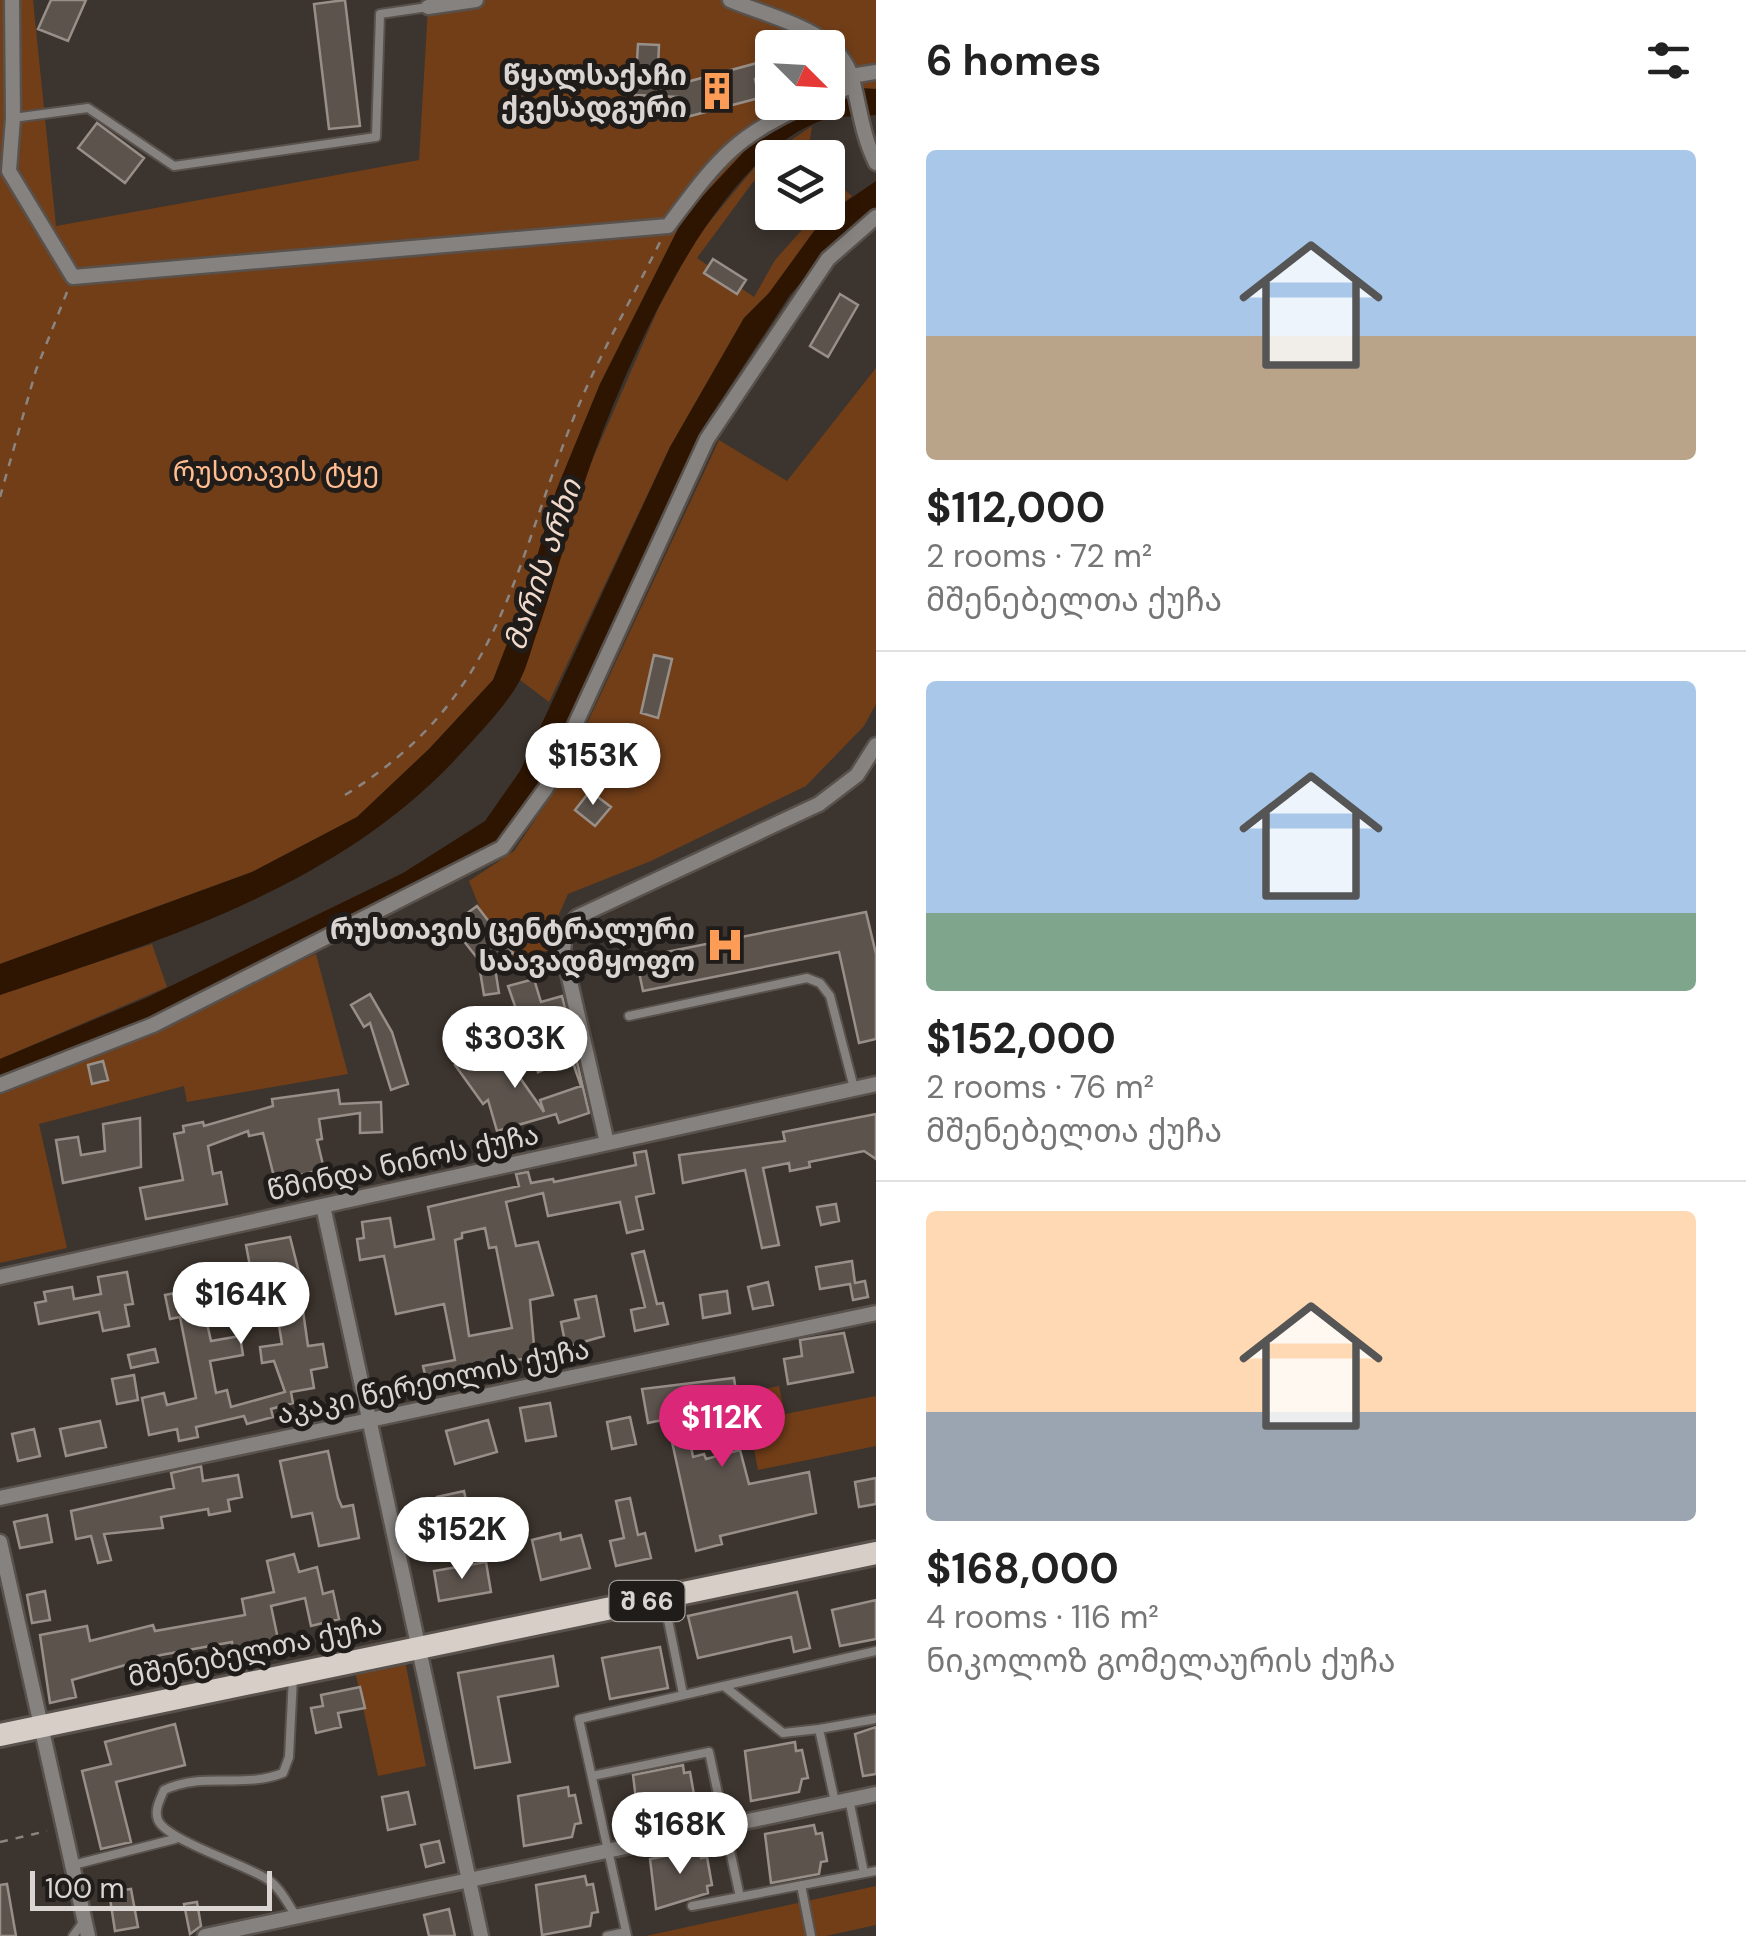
<!DOCTYPE html>
<html lang="en">
<head>
<meta charset="utf-8">
<style>
  body { margin:0; font-family:"DM Sans","Noto Sans Georgian",sans-serif; background:#f6f6f6; color:#222; height:100vh; display:flex; flex-direction:column; font-size:38px; white-space:nowrap }
  * { box-sizing:border-box; margin:0 }
  p { font-size:32px; color:#767676 }
  .icon { flex:none; width:55px; height:55px; fill:none; stroke:currentColor; stroke-width:2; stroke-linecap:round; stroke-linejoin:round }
  .map { position:relative; flex:1; overflow:hidden }
  .details { display:flex; flex-direction:column; background:#fff; width:870px }
  .details>* { flex:none }
  .needle { width:65px; rotate:114deg }
  .controls { position:absolute; left:755px; top:30px; display:grid; gap:20px }
  .controls a { display:grid; place-items:center; width:90px; height:90px; border-radius:10px; background:#fff; box-shadow:0 5px 15px #0003; font-size:50px }
  .scale { position:absolute; left:30px; bottom:25px; width:242px; box-sizing:border-box; padding-left:10px; border:5px solid #dad5d2; border-top:0; font-size:28px; line-height:35px; white-space:nowrap; color:#dad5d2; -webkit-text-stroke:8px #201c1a; paint-order:stroke }
  .price { position:absolute; translate:-50% -85px; padding:0 22px; border-radius:35px; background:#fff; color:#222; font-size:32px; line-height:65px; filter:drop-shadow(0 2px 5px #0008) }
  .price::after { content:''; position:absolute; left:50%; top:60px; width:30px; height:22px; margin-left:-15px; background:inherit; clip-path:polygon(0 0,100% 0,50% 100%) }
  .price.on { background:#db2777; color:#fff }
  ul { padding:0; list-style:none }
  li { display:grid; align-content:center; gap:20px; height:530px; padding:0 50px }
  li+li { border-top:2px solid #e0e0e0 }
  li span { display:grid; place-items:center; height:310px; border-radius:10px; color:#555 }
  li>.icon { margin-inline-start:auto }
  span .icon { width:180px; height:180px; fill:#fffc; stroke-width:1 }
  li b { font-size:42px }
  h2 { display:flex; justify-content:space-between; align-items:center; height:120px; padding:0 50px; font-size:42px }
  main { display:flex; flex:1; min-height:0 }
  .map>svg:first-child { display:block }
  .green { fill:#713e18 }
  .water { fill:#2e1502 }
  .building { fill:#5c534d; stroke:#998f89; stroke-width:2.5; fill-rule:evenodd }
  .lines { fill:none; stroke-linecap:round; stroke-linejoin:round }
  .service-casing { stroke:#58514c; stroke-width:12 }
  .minor-casing { stroke:#58514c; stroke-width:19 }
  .primary-casing { stroke:#58514c; stroke-width:28 }
  .path { stroke:#8b8581; stroke-width:2.5; stroke-dasharray:8 8; stroke-linecap:butt }
  .service { stroke:#86827f; stroke-width:8 }
  .minor { stroke:#86827f; stroke-width:14 }
  .primary { stroke:#d7cec8; stroke-width:22 }
  .labels { text-anchor:middle; stroke-width:10; stroke-linejoin:round; paint-order:stroke }
  .shield { fill:#201c1a; stroke:#a29e9b; stroke-width:2.5 }
  .shield-label { font-size:25px; font-weight:bold; fill:#dad5d2 }
  .poi-label { font-size:28px; font-weight:bold; fill:#dad5d2; stroke:#201c1a; text-anchor:end }
  .park-label { font-size:28px; fill:#ffbd91; stroke:#201c1a }
  .street-label { font-size:28px; fill:#dad5d2; stroke:#201c1a }
  .water-label { font-size:30px; font-style:italic; fill:#f1dacc; stroke:#201c1a }
</style>
</head>
<body>
<main>
<div class="map">
<svg width="876" height="1936" viewBox="0 0 876 1936">
  <rect width="100%" height="100%" fill="#3c342e"/>
  <path class="green" d="M0,0H33L56,226L419,160L428,7L423,0H876V89L858,88L828,101V48H772V102L824,103L768,126L685,215L600,384L556,491L526,595L493,680L429,749L357,817L252,872L0,964Z
    M812,126L809,146L791,157L772,158V169L753,182L697,258L754,297L775,260L817,213L828,212V201L840,186L852,196L825,216L769,293L744,318L670,447L549,702L520,680L591,463L659,307L697,237L759,162Z
    M876,368V704L864,726L806,786L651,861L568,894L552,930L560,947L502,963L469,881L514,851L559,784L719,440L787,481Z
    M152,944L167,987L0,1059V994Z
    M316,954L348,1074L187,1102L184,1086L39,1124L67,1248L0,1263V1092Z
    M779,1386L785,1414L876,1396V1446L758,1470L743,1393Z
    M405,1661L426,1766L378,1776L355,1671Z
    M876,1886V1925L826,1936H646Z"/>
  <path class="water" d="M858,88L876,89V115C860,117 839,115 823,120C715,157 627,363 591,463C571,518 557,575 538,630C532,645 528,665 520,680C505,708 475,738 453,762C333,888 160,941 0,995V964L252,872L357,817L429,749L493,680L526,595L556,491L600,384L685,215L768,126Z
    M876,181V210L849,228L790,295L704,426L541,779L498,841L411,891L143,1023L0,1077V1059L146,998L403,873L485,821L520,771L670,447L744,318L769,293L825,216Z"/>
  <path class="building" d="M51,0H86L68,41L38,29Z
    M345,0L360,126L329,129L314,4Z
    M638,44L659,45L657,90L772,59V76L755,79L759,98L683,118L678,97L635,95Z
    M97,123L144,158L125,183L78,148Z
    M713,259L746,280L737,294L704,273Z
    M840,294L858,305L828,357L810,346Z
    M654,655L672,659L658,718L641,713Z
    M590,791L611,807L595,826L575,810Z
    M477,906L513,953L495,968L499,993L484,995L478,959L463,940L478,929L466,914Z
    M866,912L876,954V1039L859,1043L839,952L643,991L636,958Z
    M534,979L541,1002L562,996L569,1024L548,1030L561,1063L538,1072L508,986Z
    M370,994L392,1032L408,1084L391,1090L370,1023L364,1027L351,1005Z
    M492,1038L544,1112L540,1100L581,1086L573,1063L577,1062L589,1113L559,1123L556,1114L497,1131L488,1100L483,1104L455,1065Z
    M103,1061L108,1080L92,1084L88,1065Z
    M338,1090L340,1104L381,1102L382,1132L360,1133V1113L319,1119L322,1139L317,1140L324,1169L275,1181L263,1133L249,1136L248,1131L208,1146L213,1174L221,1172L227,1204L146,1219L140,1188L183,1180L174,1134L184,1132L183,1126L203,1122L204,1126L273,1106L272,1099Z
    M876,1114V1159L864,1151L809,1162L810,1167L790,1171L789,1163L763,1168L779,1245L762,1248L745,1170L683,1183L679,1155L785,1141L783,1132Z
    M140,1118L141,1167L63,1183L56,1140L78,1137L81,1155L105,1151L103,1124Z
    M646,1151L654,1193L636,1197L643,1229L627,1233L620,1202L548,1216L543,1193L506,1202L516,1246L538,1242L553,1295L530,1300L535,1357L457,1370L460,1386L429,1392L423,1366L455,1360L444,1304L396,1314L384,1256L360,1260L357,1239L364,1238L362,1222L390,1218L395,1247L434,1239L428,1207L519,1186L516,1174L528,1172L531,1183L553,1179L554,1182L636,1165L634,1153ZM485,1228L489,1248L496,1247L512,1328L469,1336L455,1240L462,1238V1233Z
    M836,1204L839,1221L821,1225L817,1207Z
    M290,1237L305,1296L301,1297L308,1346L323,1344L327,1367L311,1370L314,1388L291,1392L293,1403L271,1409L273,1417L247,1424L244,1416L196,1427L198,1437L179,1441L177,1429L149,1435L142,1398L164,1393L167,1405L196,1398L180,1317L170,1319L165,1295L199,1288L211,1341L240,1336L243,1355L210,1361L216,1393L227,1390L231,1407L285,1392L274,1361L262,1363L260,1347L282,1344L274,1295L240,1303L236,1285L253,1282L246,1245Z
    M644,1251L657,1304L663,1303L668,1324L635,1331L631,1310L645,1307L632,1254Z
    M852,1261L855,1283L865,1281L868,1297L853,1300L850,1284L820,1289L816,1267Z
    M127,1272L133,1304L125,1305L129,1326L103,1331L99,1312L39,1324L35,1303L46,1301L44,1292L72,1287L74,1299L101,1294L98,1277Z
    M768,1282L773,1305L753,1309L748,1287Z
    M727,1291L730,1313L703,1318L700,1295Z
    M596,1296L604,1336L566,1347L561,1322L579,1318L575,1300Z
    M844,1333L853,1372L788,1384L784,1359L802,1356L800,1340Z
    M155,1349L158,1362L131,1368L128,1355Z
    M134,1375L138,1400L117,1404L112,1379Z
    M734,1378L738,1405L685,1413L693,1457L704,1454L706,1459L740,1450L749,1484L809,1472L816,1513L720,1536L722,1544L696,1551L667,1419L648,1423L642,1389Z
    M550,1403L556,1436L526,1441L520,1408Z
    M630,1417L636,1444L612,1449L607,1422Z
    M488,1420L497,1452L455,1464L446,1431Z
    M100,1421L106,1447L66,1456L60,1429Z
    M34,1429L40,1456L18,1461L12,1434Z
    M328,1451L338,1498L342,1507L353,1505L359,1538L319,1546L312,1513L292,1517L280,1461Z
    M201,1466L203,1481L238,1475L242,1497L228,1500L230,1511L209,1515L208,1509L161,1517L163,1528L104,1534L111,1560L98,1563L91,1536L76,1539L71,1511L174,1488L171,1473Z
    M876,1478V1504L859,1507L855,1482Z
    M464,1491L473,1533L447,1539L437,1497Z
    M630,1498L638,1535L645,1533L651,1558L616,1566L610,1541L624,1538L616,1501Z
    M47,1515L52,1542L20,1548L14,1522Z
    M560,1533L561,1540L581,1535L590,1568L541,1580L532,1540Z
    M294,1554L299,1572L317,1567L323,1594L333,1591L339,1619L311,1626L305,1598L271,1606L278,1639L233,1649L232,1642L161,1655L72,1680L76,1697L50,1703L40,1635L87,1626L90,1641L153,1625L155,1631L245,1615L242,1599L274,1592L267,1561Z
    M486,1562L491,1592L439,1601L434,1571Z
    M45,1591L50,1620L32,1623L27,1595Z
    M797,1592L810,1648L794,1652L791,1637L698,1658L688,1616Z
    M876,1600V1639L840,1646L832,1610Z
    M660,1647L668,1688L610,1699L602,1658Z
    M553,1656L558,1686L498,1697L510,1762L475,1768L458,1673Z
    M360,1687L365,1708L338,1713L341,1727L316,1733L311,1708L323,1706L321,1695Z
    M175,1724L185,1765L116,1782L131,1842L101,1849L82,1771L111,1764L105,1742Z
    M876,1727V1774L863,1776L855,1734Z
    M795,1742L796,1751L802,1750L808,1778L802,1779L799,1792L751,1801L745,1751Z
    M683,1765L684,1773L690,1772L695,1800L690,1801L687,1814L639,1824L633,1775Z
    M568,1787L569,1796L575,1795L581,1823L575,1824L572,1837L524,1846L518,1796Z
    M408,1792L415,1824L388,1830L382,1797Z
    M814,1825L816,1834L822,1833L827,1861L821,1862L819,1874L771,1883L765,1834Z
    M439,1841L444,1862L426,1867L421,1845Z
    M699,1849L701,1858L707,1857L712,1885L707,1886L708,1893L656,1909L650,1859Z
    M585,1876L587,1885L593,1884L598,1912L592,1913L590,1926L542,1935L536,1885Z
    M7,1884L16,1936H0V1885Z
    M131,1889L138,1927L115,1931L109,1892Z
    M197,1902L201,1926L190,1934L184,1904Z
    M449,1909L455,1936H429L424,1915Z"/>
  <g class="lines">
    <g class="service-casing">
      <path id="service" d="M13,118L88,108L174,166L376,137L380,14L428,7
        M629,1016L807,978L820,983L830,996L854,1088
        M664,1600L683,1694
        M293,1677L289,1757L283,1773C243,1789 204,1771 164,1790C160,1800 154,1810 158,1820C166,1840 244,1864 267,1879C279,1886 288,1904 296,1916
        M724,1686L783,1733L819,1729
        M592,1776L709,1752L740,1897
        M849,1799L864,1873
        M835,1802L819,1729L876,1719
        M73,1865L175,1839
        M801,1885L811,1936
        M692,1906L876,1871
        M73,1936L84,1921
        M607,1936L626,1932
        M627,1936L579,1719L876,1651"/>
    </g>
    <g class="minor-casing">
      <path id="minor" d="M12,0L13,118L9,171L73,277L668,226C719,158 733,137 812,102
        M730,0C772,18 839,30 852,79C860,109 862,135 876,163
        M428,7L476,0
        M851,76L876,72
        M828,96L853,85
        M0,1085L153,1025L502,848L546,788L707,439L828,259L876,217
        M607,1143L563,951L565,933L577,917L819,804L857,775L876,745
        M323,1206L481,1936
        M0,1277L876,1084
        M0,1498L876,1313
        M0,1542L88,1936
        M205,1936L876,1794"/>
    </g>
    <g class="primary-casing">
      <path id="primary" d="M0,1735L876,1553"/>
    </g>
    <path class="path" d="M0,497L36,370L67,292
      M345,795C503,698 512,569 576,412C600,353 633,297 661,240
      M0,1842L47,1831"/>
    <use href="#service" class="service"/>
    <use href="#minor" class="minor"/>
    <use href="#primary" class="primary"/>
  </g>
  <defs>
    <g id="building-bare" transform="scale(3)"><path d="M-4-6H4V6H1V3H-1V6H-4ZM-2.5-4.3h1.7v1.8h-1.7ZM.8-4.3h1.7v1.8H.8ZM-2.5-1h1.7V.8h-1.7ZM.8-1h1.7V.8H.8Z" fill="#fd9c56" stroke="#201c1a" stroke-width="2.5" paint-order="stroke"/></g>
    <g id="hospital-bare" transform="scale(3)"><path d="M-5-5h3v3.5h4V-5h3V5h-3V1.5h-4V5h-3Z" fill="#fd9c56" stroke="#201c1a" stroke-width="2.5" paint-order="stroke"/></g>
  </defs>
  <g fill-rule="evenodd">
    <use href="#building-bare" x="717" y="91"/>
    <use href="#hospital-bare" x="725" y="945"/>
  </g>
  <g class="labels">
    <rect class="shield" x="609.5" y="1581" width="75" height="40" rx="8"/>
    <g class="shield-label">
      <text x="647" y="1610">შ 66</text>
    </g>
    <g class="poi-label">
      <text x="687" y="85">წყალსაქაჩი<tspan x="687" dy="32">ქვესადგური</tspan></text>
      <text x="695" y="939">რუსთავის ცენტრალური<tspan x="695" dy="32">საავადმყოფო</tspan></text>
    </g>
    <g class="park-label">
      <text x="276" y="481">რუსთავის ტყე</text>
    </g>
    <g class="street-label">
      <text transform="translate(403 1162) rotate(-12)" y="10">წმინდა ნინოს ქუჩა</text>
      <text transform="translate(433 1381) rotate(-12)" y="10">აკაკი წერეთლის ქუჩა</text>
      <text transform="translate(255 1650) rotate(-12)" y="10">მშენებელთა ქუჩა</text>
    </g>
    <g class="water-label">
      <text transform="translate(543 565) rotate(-71)" y="10">მარის არხი</text>
    </g>
  </g>
</svg>
<div class="controls">
<a><svg class="needle" viewBox="-14 -14 28 28"><path d="M0-13l5 13h-10z" fill="#e53935"/><path d="M0 13l5-13h-10z" fill="#767676"/></svg></a>
<a><svg class="icon" aria-label="layers" viewBox="0 0 24 24"><path d="M12 4l9 5-9 5-9-5zM3 14l9 5 9-5"/></svg></a>
</div>
<div class="scale">100 m</div>
<b class="price" style="left:593px;top:808px">$153K</b>
<b class="price" style="left:515px;top:1091px">$303K</b>
<b class="price" style="left:241px;top:1347px">$164K</b>
<b class="price on" style="left:722px;top:1470px">$112K</b>
<b class="price" style="left:462px;top:1582px">$152K</b>
<b class="price" style="left:680px;top:1877px">$168K</b>
</div>
<section class="details">
<h2>6 homes<svg class="icon" aria-label="filters" viewBox="0 0 24 24"><path d="M4 7h16M4 17h16"/><circle cx="9" cy="7" r="2"/><circle cx="15" cy="17" r="2"/></svg></h2>
<ul>
<li><span style="background:linear-gradient(#a9c7e8 60%,#b9a48a 0)"><svg class="icon" aria-label="home" viewBox="0 0 24 24"><path d="M3 11l9-7 9 7M6 9v11h12V9"/></svg></span><div><b>$112,000</b><p>2 rooms · 72 m²</p><p>მშენებელთა ქუჩა</p></div></li>
<li><span style="background:linear-gradient(#a9c7e8 75%,#7fa58c 0)"><svg class="icon" aria-label="home" viewBox="0 0 24 24"><path d="M3 11l9-7 9 7M6 9v11h12V9"/></svg></span><div><b>$152,000</b><p>2 rooms · 76 m²</p><p>მშენებელთა ქუჩა</p></div></li>
<li><span style="background:linear-gradient(#ffd9b3 65%,#9aa5b1 0)"><svg class="icon" aria-label="home" viewBox="0 0 24 24"><path d="M3 11l9-7 9 7M6 9v11h12V9"/></svg></span><div><b>$168,000</b><p>4 rooms · 116 m²</p><p>ნიკოლოზ გომელაურის ქუჩა</p></div></li>
</ul>
</section>
</main>
</body>
</html>
